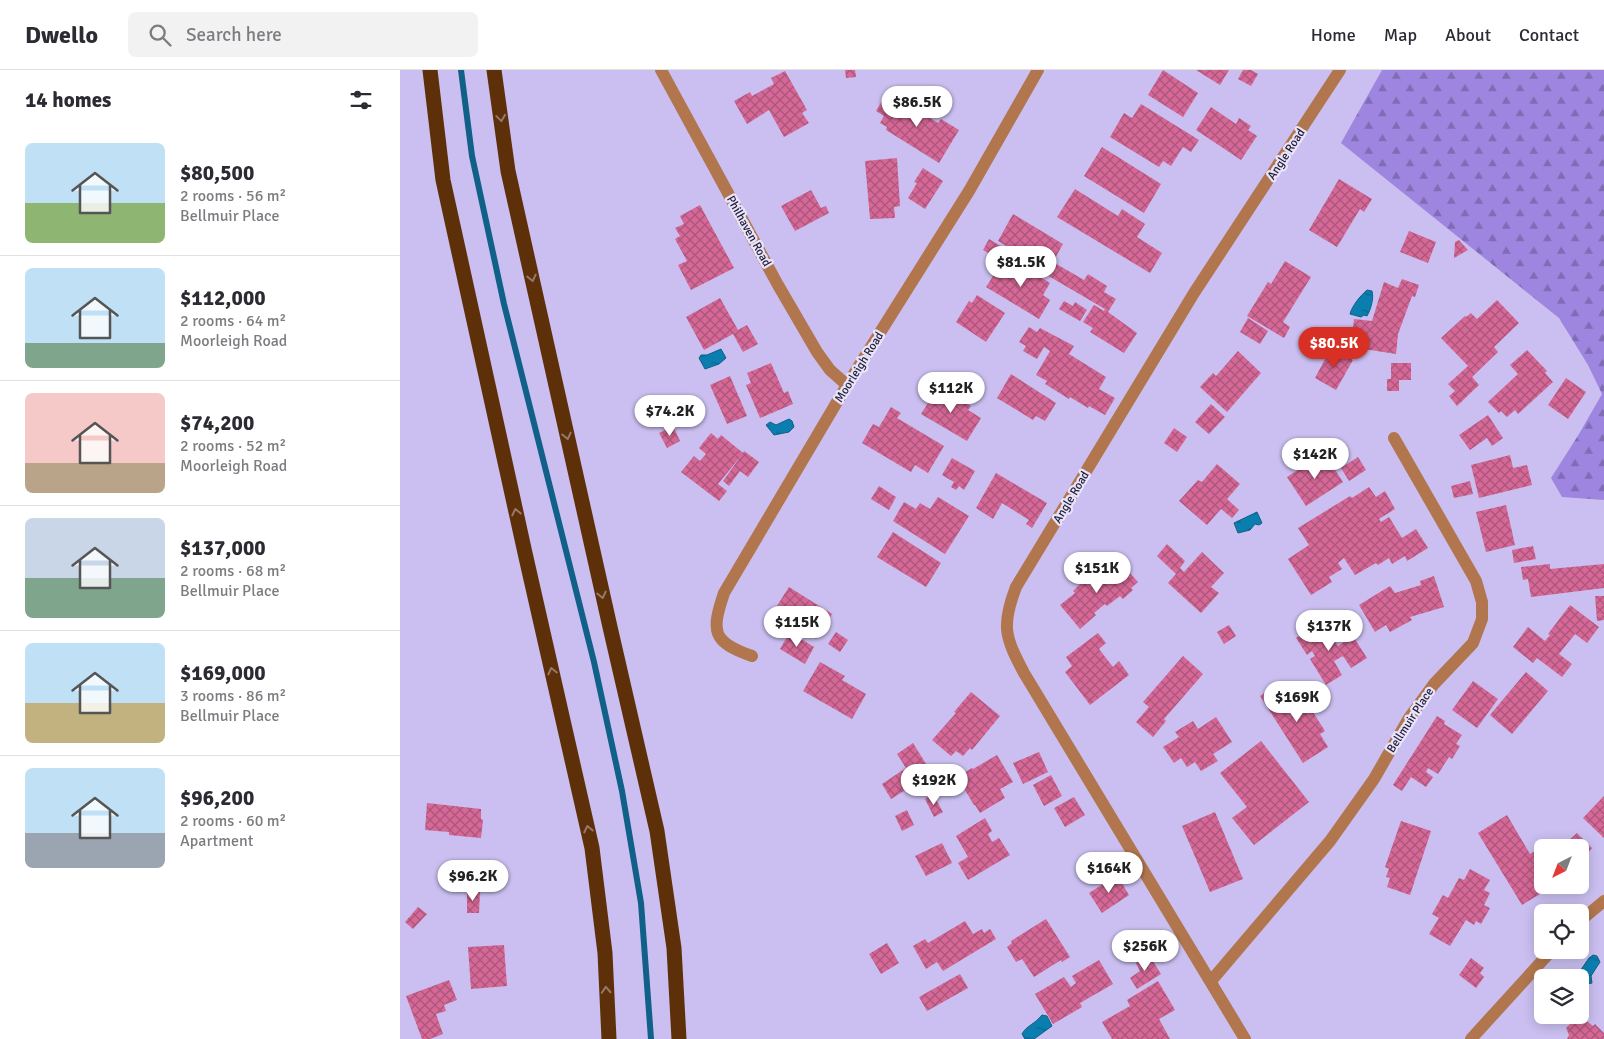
<!DOCTYPE html>
<html lang="en">
<head>
<meta charset="utf-8">
<style>
  body { margin:0; font-family:Signika,sans-serif; background:#f2f2f3; color:#2b2b33; height:100vh; display:flex; flex-direction:column; font-size:19px; white-space:nowrap }
  * { box-sizing:border-box; margin:0 }
  p { font-size:16px; color:#7c7c81 }
  .icon { flex:none; width:28px; height:28px; fill:none; stroke:currentColor; stroke-width:2; stroke-linecap:round; stroke-linejoin:round }
  .map { position:relative; flex:1; overflow:hidden }
  .details { display:flex; flex-direction:column; background:#fff; width:400px }
  .details>* { flex:none }
  .needle { width:32px; rotate:222deg }
  .tools { position:absolute; left:1134px; top:769px; display:grid; gap:10px }
  .tools a { display:grid; place-items:center; width:55px; height:55px; border-radius:8px; background:#fff; box-shadow:0 2px 12px #0003; font-size:25px }
  .price { position:absolute; translate:-50% -42px; padding:0 11px; border-radius:18px; background:#fff; color:#222; font-size:16px; line-height:32px; filter:drop-shadow(0 1px 2px #0008) }
  .price::after { content:''; position:absolute; left:50%; top:30px; width:15px; height:11px; margin-left:-8px; background:inherit; clip-path:polygon(0 0,100% 0,50% 100%) }
  .price.current { background:#d93025; color:#fff }
  ul { padding:0; list-style:none }
  li { display:flex; align-items:center; gap:15px; height:125px; padding:0 25px }
  li+li { border-top:1px solid #e1e1e2 }
  li span { display:grid; place-items:center; flex:none; width:140px; height:100px; border-radius:8px; color:#555 }
  li>.icon { margin-inline-start:auto }
  span .icon { width:60px; height:60px; fill:#fffc; stroke-width:1 }
  li b { font-size:21px }
  h2 { display:flex; justify-content:space-between; align-items:center; height:60px; padding:0 25px; font-size:21px }
  header { display:flex; align-items:center; gap:30px; box-sizing:border-box; height:70px; padding:0 25px; background:#fff; border-bottom:1px solid #e1e1e2 }
  header strong { font-size:24px }
  nav { display:flex; gap:28px; margin-inline-start:auto; font-size:18px }
  .search { width:350px; height:45px; background:#f2f2f3; display:flex; align-items:center; gap:12px; box-sizing:border-box; padding:0 18px; border-radius:8px; color:#7c7c81; font-size:19px }
  main { display:flex; flex:1; min-height:0 }
  .map>svg:first-child { display:block }
  .forest { fill:url(#forest-firs) }
  .water { fill:url(#water-ripples); stroke:#106088 }
  .lines { fill:none; stroke-linecap:round; stroke-linejoin:round }
  .stream { stroke:#106088; stroke-width:6 }
  .building { fill:url(#building-cross-hatch) }
  .minor { stroke:#b1764d; stroke-width:12 }
  .motorway { stroke:#5e3009; stroke-width:15 }
  .oneway { stroke:#96786b }
  .labels { text-anchor:middle; stroke-width:4.5; stroke-linejoin:round; paint-order:stroke }
  .street-label { font-size:12px; fill:#1f1b2d; stroke:#e9e4fd }
</style>
</head>
<body>
<header>
<strong>Dwello</strong>
<div class="search"><svg class="icon" aria-label="search" viewBox="0 0 24 24"><circle cx="10" cy="10" r="6"/><path d="M15 15l6 6"/></svg>Search here</div>
<nav><a>Home</a><a>Map</a><a>About</a><a>Contact</a></nav>
</header>
<main>
<section class="details">
<h2>14 homes<svg class="icon" aria-label="filters" viewBox="0 0 24 24"><path d="M4 7h16M4 17h16"/><circle cx="9" cy="7" r="2"/><circle cx="15" cy="17" r="2"/></svg></h2>
<ul>
<li><span style="background:linear-gradient(#bfe0f5 60%,#8fb573 0)"><svg class="icon" aria-label="home" viewBox="0 0 24 24"><path d="M3 11l9-7 9 7M6 9v11h12V9"/></svg></span><div><b>$80,500</b><p>2 rooms · 56 m²</p><p>Bellmuir Place</p></div></li>
<li><span style="background:linear-gradient(#bfe0f5 75%,#7fa58c 0)"><svg class="icon" aria-label="home" viewBox="0 0 24 24"><path d="M3 11l9-7 9 7M6 9v11h12V9"/></svg></span><div><b>$112,000</b><p>2 rooms · 64 m²</p><p>Moorleigh Road</p></div></li>
<li><span style="background:linear-gradient(#f6c9c9 70%,#b9a48a 0)"><svg class="icon" aria-label="home" viewBox="0 0 24 24"><path d="M3 11l9-7 9 7M6 9v11h12V9"/></svg></span><div><b>$74,200</b><p>2 rooms · 52 m²</p><p>Moorleigh Road</p></div></li>
<li><span style="background:linear-gradient(#c9d6e8 60%,#7fa58c 0)"><svg class="icon" aria-label="home" viewBox="0 0 24 24"><path d="M3 11l9-7 9 7M6 9v11h12V9"/></svg></span><div><b>$137,000</b><p>2 rooms · 68 m²</p><p>Bellmuir Place</p></div></li>
<li><span style="background:linear-gradient(#bfe0f5 60%,#c2b280 0)"><svg class="icon" aria-label="home" viewBox="0 0 24 24"><path d="M3 11l9-7 9 7M6 9v11h12V9"/></svg></span><div><b>$169,000</b><p>3 rooms · 86 m²</p><p>Bellmuir Place</p></div></li>
<li><span style="background:linear-gradient(#bfe0f5 65%,#9aa5b1 0)"><svg class="icon" aria-label="home" viewBox="0 0 24 24"><path d="M3 11l9-7 9 7M6 9v11h12V9"/></svg></span><div><b>$96,200</b><p>2 rooms · 60 m²</p><p>Apartment</p></div></li>
</ul>
</section>
<div class="map">
<svg width="1204" height="969" viewBox="0 0 1204 969">
  <defs>
    <pattern id="forest-firs" width="22" height="20" patternUnits="userSpaceOnUse" patternTransform="scale(1.25)"><rect width="22" height="20" fill="#9e85df"/><path d="M5 1l3.5 6h-7zM16 11l3.5 6h-7z" fill="#806cb5"/></pattern>
    <pattern id="water-ripples" width="26" height="14" patternUnits="userSpaceOnUse" patternTransform="scale(1.25)"><rect width="26" height="14" fill="#0a7eaf"/><path d="M2 4q2-2 4 0t4 0M15 11q2-2 4 0t4 0" fill="none" stroke="#0a668f"/></pattern>
    <pattern id="building-cross-hatch" width="8" height="8" patternUnits="userSpaceOnUse" patternTransform="scale(1.25)"><rect width="8" height="8" fill="#d56896"/><path d="M0 0l8 8M0 8l8-8" fill="none" stroke="#ac557b"/></pattern>
  </defs>
  <rect width="100%" height="100%" fill="#cabff0"/>
  <path class="forest" d="M982,0H1204V430L1162,427L1151,408L1179,364L1202,324L1188,295L1159,248L941,73Z"/>
  <path class="water" d="M967,220L972,221C974,228 971,239 967,246L964,245L961,247L950,244C952,236 960,226 967,220Z
    M321,279L326,288L319,294L305,299L299,288L301,285H307Z
    M389,349L392,351L394,357L389,362L374,365L366,355L370,352L376,355Z
    M857,442L862,453L859,455L855,454L850,460L838,463L834,453Z
    M1193,885L1197,886L1200,892L1191,906L1192,913L1187,914L1184,909L1178,907V904L1189,888Z
    M642,945L647,946L652,956L634,969H625L622,964C626,956 635,954 642,945Z"/>
  <g class="lines">
    <path class="stream" d="M61,0L72,86L104,234L194,592L222,721L241,833L251,969"/>
  </g>
  <path class="building" d="M445,0H455L456,7L446,8Z
    M763,0L798,23L783,47L748,25Z
    M796,0H829L820,15Z
    M843,0H851L858,4L851,16L838,9Z
    M385,1L407,40L402,43L409,53L384,67L369,40L347,54L334,31L350,22L352,26L374,14L371,8Z
    M486,24L503,35L505,32L538,53L541,49L559,60L539,93L486,60L487,57L480,53L484,46L476,41Z
    M741,34L799,70L791,82L783,77L771,96L763,91L759,97L710,67L724,43L732,48Z
    M811,37L836,54L839,48L851,56L848,60L857,66L841,90L796,60Z
    M702,77L761,114L744,143L684,106Z
    M497,88L500,136L494,137L495,148L470,149L465,91Z
    M523,98L543,111L525,139L508,128L517,113L514,112Z
    M939,109L972,129L964,142L960,139L937,177L909,160Z
    M675,119L718,146L722,139L745,154L737,167L762,183L750,203L657,147Z
    M411,120L421,138L426,136L429,143L395,161L381,136Z
    M300,135L334,198L291,220L278,195L287,191L275,169L280,166L275,158L284,154L280,146Z
    M613,144L663,174L653,192L684,210L688,204L707,216L704,222L716,229L708,242L737,263L724,283L690,262L693,258L683,252L694,235L704,241L705,239L645,204L647,200L598,171Z
    M1009,161L1036,172L1028,193L1000,182Z
    M589,169L606,179L600,190L583,180Z
    M1059,170L1068,180L1054,188L1055,172Z
    M608,187L650,213L643,225L650,230L639,249L586,217L595,203L598,204Z
    M885,191L911,207L883,252L890,257L884,268L847,246L868,212L871,214Z
    M1002,209L1019,215L1015,227L1012,226L998,264L996,284L951,277L954,249L972,251L984,212L998,218Z
    M577,225L605,243L586,272L556,252L569,231L572,233Z
    M320,228L338,260L347,255L358,274L343,282L333,264L304,280L286,247Z
    M1097,230L1119,253L1094,277L1098,282L1072,307L1079,315L1057,336L1049,326L1055,321L1048,314L1068,296L1041,268L1065,246L1066,247L1071,243L1077,249Z
    M664,231L673,236L675,232L687,240L680,251L659,239Z
    M848,248L868,261L860,274L840,262Z
    M629,257L637,262L640,258L674,276L669,284L706,307L699,319L715,328L705,345L689,336L688,338L670,327L669,329L645,314L647,311L636,305L650,281L644,277L637,289L623,281L626,276L619,272Z
    M931,278L953,290L936,320L915,308Z
    M1127,280L1147,301L1145,303L1153,312L1118,344L1115,340L1107,347L1101,341L1099,343L1088,332L1118,304L1110,295Z
    M838,281L861,303L827,342L800,317L813,303L816,306Z
    M371,293L384,323L388,321L393,334L360,348L346,315L351,313L347,303Z
    M991,293H1011V310H999V321H987V309H991Z
    M611,304L656,333L645,351L636,346L633,350L597,328Z
    M330,306L347,346L327,354L310,315Z
    M1166,308L1186,322L1168,349L1148,335Z
    M538,317L571,336L568,340L581,348L567,371L521,344Z
    M811,334L825,347L809,364L795,352Z
    M491,337L501,343L497,348L544,376L528,403L515,395L511,402L462,373L473,354L479,357Z
    M1088,345L1103,368L1092,376L1087,368L1070,380L1059,365Z
    M273,356L280,371L267,378L259,363Z
    M774,358L787,367L777,382L764,373Z
    M311,363L318,369L321,365L343,383L344,381L359,392L348,407L340,401L329,416L323,411L341,386L318,414L327,421L319,431L281,402L294,386L300,391L306,384L299,378Z
    M924,383L943,412L906,436L887,407Z
    M1110,385L1113,398L1127,395L1132,415L1079,428L1071,395Z
    M958,387L966,400L949,411L941,398Z
    M552,388L575,401L564,420L559,416L556,420L551,417L554,412L542,405Z
    M817,394L840,414L827,429L839,440L832,448L821,439L807,455L779,431L798,410L802,412Z
    M596,403L647,433L632,458L626,454L629,450L602,433L593,449L576,438Z
    M1070,411L1073,424L1054,428L1051,416Z
    M479,416L496,427L489,440L471,429Z
    M969,417L976,427L985,421L995,439L979,449L981,452L989,447L1002,468L1016,459L1028,478L1007,491L1005,486L992,494L989,488L978,495L976,493L955,505L944,488L938,493L942,499L929,507L932,512L911,525L888,489L909,475L898,458L950,426L952,428Z
    M538,427L569,446L545,484L493,451L504,432L516,439L520,433L530,439Z
    M1106,435L1115,475L1086,482L1076,442Z
    M493,462L541,493L526,517L477,487Z
    M767,474L785,491L780,498L784,502L802,482L824,503L811,517L819,523L801,543L768,513L776,504L757,486Z
    M1133,476L1136,489L1114,493L1112,480Z
    M719,494L728,504L730,503L738,512L731,518L733,520L723,529L720,526L707,536L705,534L694,543L696,545L680,559L660,535L675,523L673,521L680,514L678,512L693,498L702,509Z
    M1150,494V499L1204,494V518L1131,527L1128,509L1123,510L1121,497Z
    M1034,506L1044,537L1010,547L1012,550L990,562L986,555L975,562L959,535L990,516L995,523L1021,515L1020,511Z
    M389,517L432,544L416,569L391,554L388,560L372,549L375,544L373,542Z
    M1195,526H1204V550L1197,551Z
    M1170,535L1199,557L1187,573L1175,564L1159,584L1172,594L1162,607L1137,588L1133,593L1113,577L1128,557L1145,571L1150,565L1148,564Z
    M921,552L938,576L953,566L967,588L951,598L943,586L934,591L942,605L926,615L910,589L915,586L912,581L907,585L896,568Z
    M829,555L836,566L824,574L817,562Z
    M390,562L414,577L405,594L380,579Z
    M436,562L448,570L440,582L428,574Z
    M698,563L706,573L699,579L713,597L719,591L729,605L690,635L665,602L672,596L666,587Z
    M783,586L803,604L764,649L766,651L753,667L736,652L749,637L743,632Z
    M420,592L445,606L442,610L466,624L452,649L403,621Z
    M1126,602L1148,621L1112,664L1090,645Z
    M1073,611L1098,629L1077,658L1052,640Z
    M888,615L897,628L902,625L925,661L920,664L928,677L903,693L860,626L866,622L870,627Z
    M571,622L600,646L572,680L570,678L563,686L556,681L551,686L532,670L556,643L554,642Z
    M1037,646L1045,651L1044,654L1062,665L1056,674L1060,676L1052,689L1049,687L1038,704L1028,698L1026,702L1033,707L1026,717L1011,707L1002,721L993,715Z
    M816,647L832,672L813,684L818,691L801,701L795,692L787,697L781,688L774,693L763,677L779,667L775,662L793,651L798,659Z
    M861,671L909,732L854,775L832,748L847,737L820,703Z
    M513,673L528,697L516,705L520,711L491,729L482,714L506,698L497,684Z
    M639,682L648,702L623,714L613,693Z
    M597,685L613,712L600,719L605,728L580,743L575,735H574L557,707L572,698L573,699Z
    M651,705L662,726L644,736L633,715Z
    M533,724L543,742L534,747L525,729Z
    M1204,726V768L1183,748Z
    M674,727L685,745L665,757L654,738Z
    M27,733L81,739V749L83,750L81,768L49,765V762L25,760Z
    M507,740L514,755L502,761L495,746Z
    M815,742L843,809L810,822L782,756Z
    M1107,745L1130,784L1135,781L1142,793V795L1137,798L1142,806V815H1148L1150,818L1122,835L1078,763Z
    M585,748L592,761L588,764L592,772L599,768L610,785L568,810L558,793L568,787L556,766Z
    M1001,751L1031,761L1010,825L987,817L990,808L986,807L989,799L985,797Z
    M1177,763L1192,778L1183,788L1180,785V778H1173L1167,772Z
    M542,773L552,793L526,806L515,786Z
    M1070,799L1090,810L1084,820L1090,823L1084,835L1090,838L1081,854L1076,851L1074,855L1066,850L1050,876L1029,864L1039,848L1032,844L1043,825L1048,828L1059,808L1064,810Z
    M717,805L729,825L702,843L689,823Z
    M67,822H80L79,843H67Z
    M18,837L27,844L13,859L5,852Z
    M646,849L670,887L662,892L661,890L634,907L622,889L616,892L607,877L612,873L611,871Z
    M565,851L573,864L582,859L584,863L590,859L596,869L543,901L537,892L526,899L513,876L525,869L528,873Z
    M487,873L499,893L481,904L469,884Z
    M104,875L107,916L71,919L68,877Z
    M749,885L761,904L737,919L730,908L740,901L736,893Z
    M1071,888L1084,898L1080,903L1084,907L1076,918L1059,905Z
    M699,890L713,914L680,933L682,937L653,954L635,924L664,907L671,917L676,913L672,906Z
    M560,904L568,918L527,941L519,927Z
    M49,910L57,930L44,935L46,941L36,944L43,964L30,969H22L6,926Z
    M758,911L775,940L759,949L770,969H712L702,952L730,936L727,930Z
    M1179,945L1193,956L1195,954L1204,963V969H1167L1169,965L1166,958Z"/>
  <g class="lines">
    <path class="minor" d="M261,0L378,215L417,282L430,300L447,315
      M352,586C312,572 311,562 324,523L447,315L569,121L638,0
      M1180,851L1204,831
      M811,911L930,771L974,709L1009,648L1034,614L1073,573L1082,549V532L1076,511L994,368
      M845,969L624,603C605,567 601,556 616,517L794,223L940,0
      M1071,969L1152,880"/>
    <path class="motorway" d="M30,0L43,110L125,483L192,778L205,883L209,969
      M94,0L108,101L210,557L257,761L274,878L279,969"/>
  </g>
  <defs><path id="oneway-chevron" d="M-2-3.5L2.5 0L-2 3.5" fill="none" stroke-width="1.6" stroke-linecap="round" stroke-linejoin="round" transform="scale(1.25)"/></defs>
  <g class="oneway">
    <use href="#oneway-chevron" transform="translate(101 48) rotate(82)"/>
    <use href="#oneway-chevron" transform="translate(132 208) rotate(77)"/>
    <use href="#oneway-chevron" transform="translate(167 366) rotate(77)"/>
    <use href="#oneway-chevron" transform="translate(116 442) rotate(-102)"/>
    <use href="#oneway-chevron" transform="translate(202 525) rotate(77)"/>
    <use href="#oneway-chevron" transform="translate(152 601) rotate(-103)"/>
    <use href="#oneway-chevron" transform="translate(188 759) rotate(-102)"/>
    <use href="#oneway-chevron" transform="translate(206 920) rotate(-93)"/>
  </g>
  <g class="labels">
    <g class="street-label">
      <text transform="translate(886 84) rotate(-57)" y="4">Angle Road</text>
      <text transform="translate(349 161) rotate(61)" y="4">Philhaven Road</text>
      <text transform="translate(459 297) rotate(-58)" y="4">Moorleigh Road</text>
      <text transform="translate(671 427) rotate(-59)" y="4">Angle Road</text>
      <text transform="translate(1010 650) rotate(-57)" y="4">Bellmuir Place</text>
    </g>
  </g>
</svg>
<div class="tools">
<a><svg class="needle" viewBox="-14 -14 28 28"><path d="M0-13l5 13h-10z" fill="#e53935"/><path d="M0 13l5-13h-10z" fill="#7c7c81"/></svg></a>
<a><svg class="icon" aria-label="locate" viewBox="0 0 24 24"><circle cx="12" cy="12" r="6"/><path d="M12 2v4M12 18v4M2 12h4M18 12h4"/></svg></a>
<a><svg class="icon" aria-label="layers" viewBox="0 0 24 24"><path d="M12 4l9 5-9 5-9-5zM3 14l9 5 9-5"/></svg></a>
</div>
<b class="price" style="left:517px;top:58px">$86.5K</b>
<b class="price" style="left:621px;top:218px">$81.5K</b>
<b class="price current" style="left:934px;top:299px">$80.5K</b>
<b class="price" style="left:551px;top:344px">$112K</b>
<b class="price" style="left:270px;top:367px">$74.2K</b>
<b class="price" style="left:915px;top:410px">$142K</b>
<b class="price" style="left:697px;top:524px">$151K</b>
<b class="price" style="left:397px;top:578px">$115K</b>
<b class="price" style="left:929px;top:582px">$137K</b>
<b class="price" style="left:897px;top:653px">$169K</b>
<b class="price" style="left:534px;top:736px">$192K</b>
<b class="price" style="left:709px;top:824px">$164K</b>
<b class="price" style="left:73px;top:832px">$96.2K</b>
<b class="price" style="left:745px;top:902px">$256K</b>
</div>
</main>
</body>
</html>
